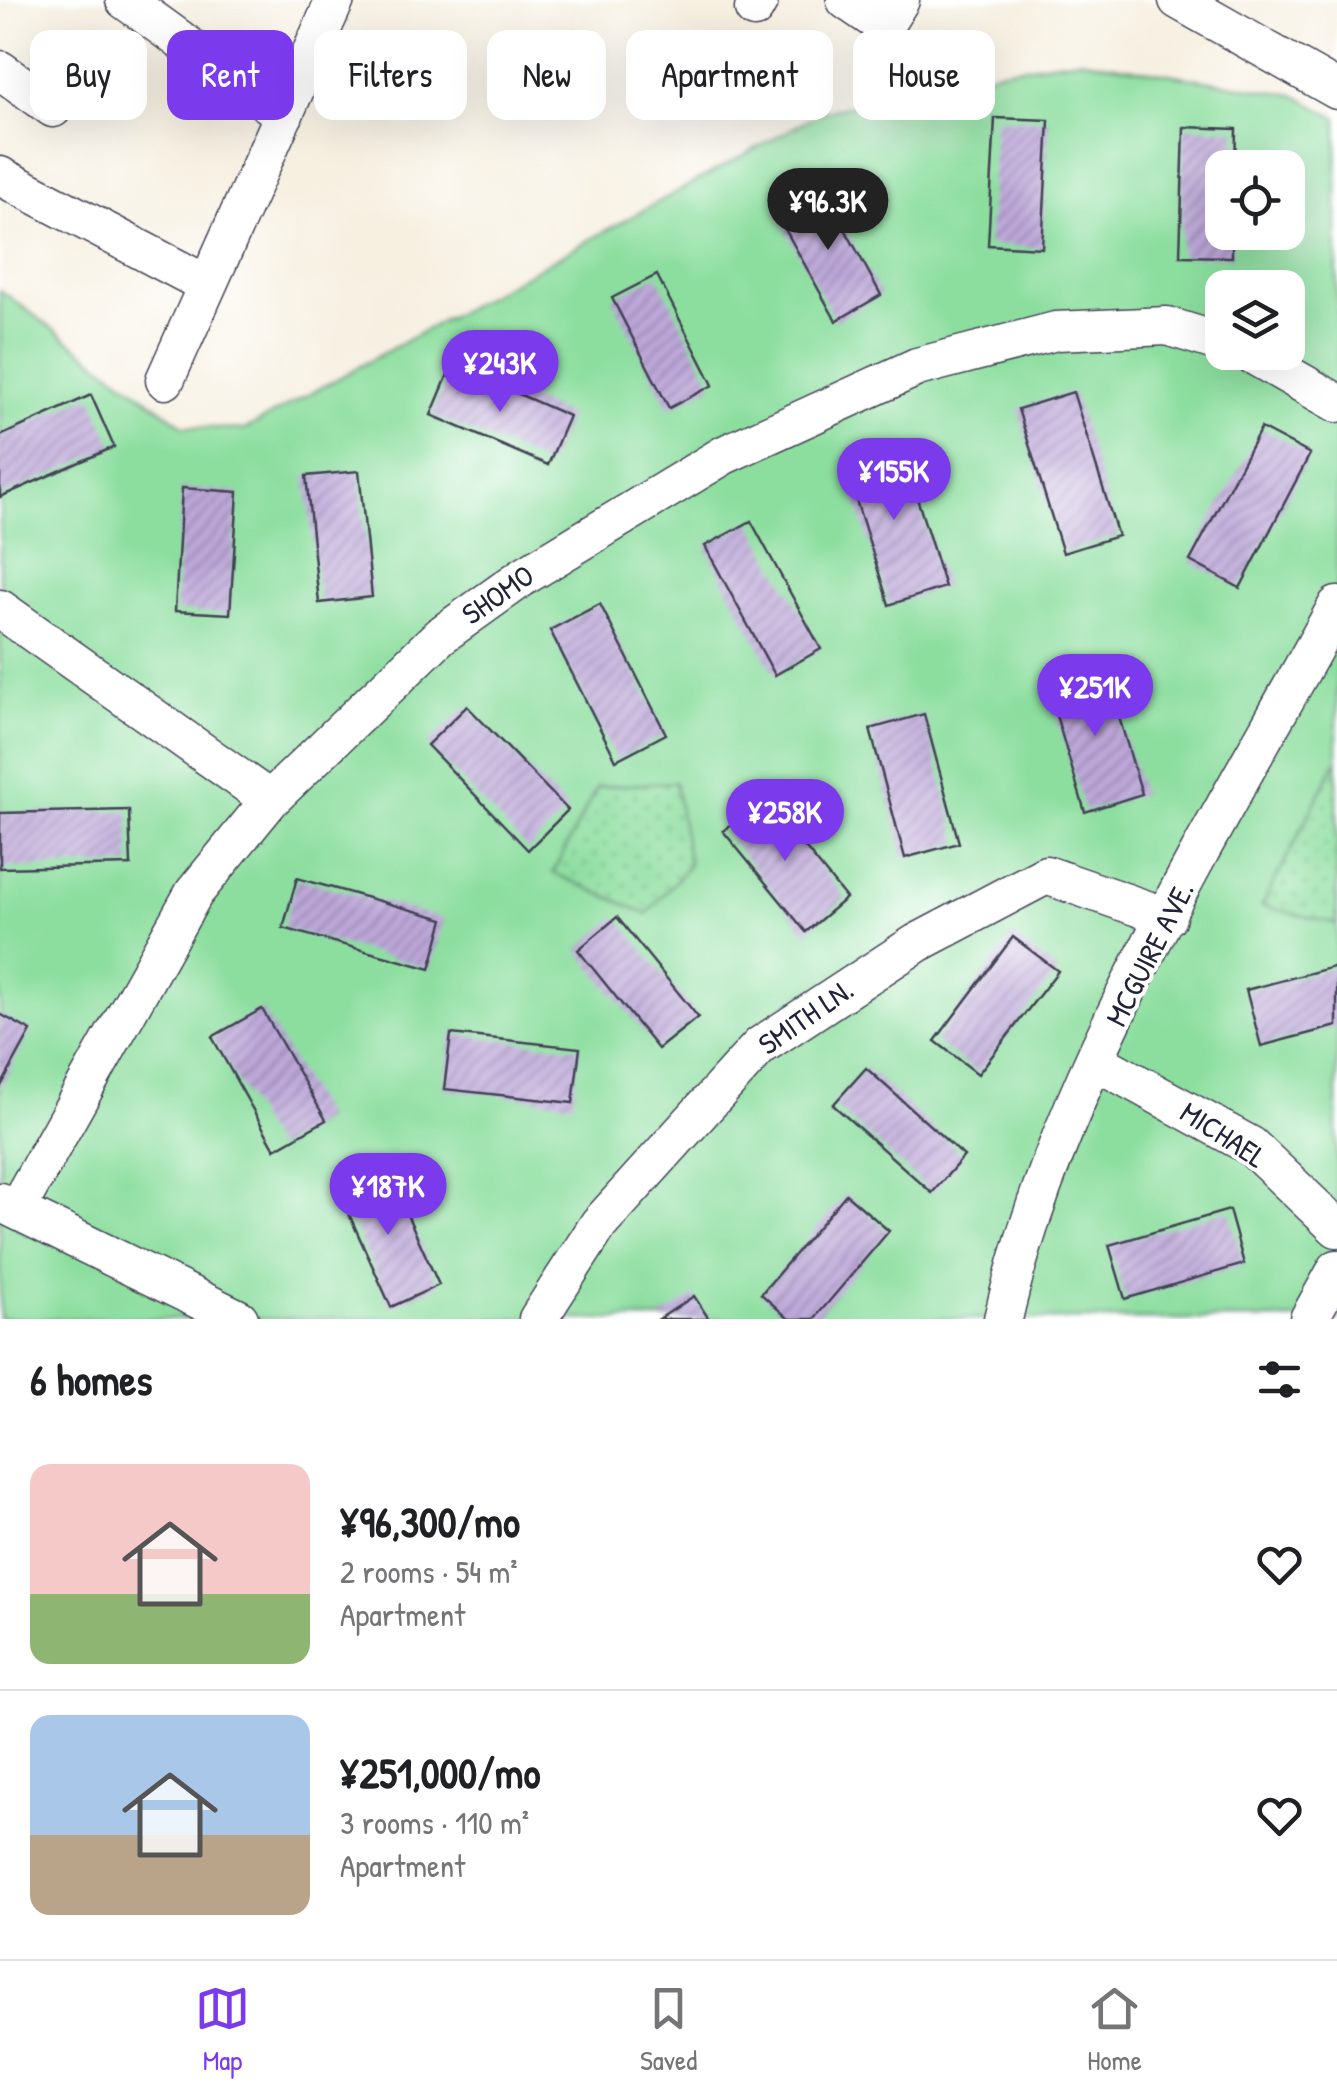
<!DOCTYPE html>
<html lang="en">
<head>
<meta charset="utf-8">
<style>
  body { margin:0; font-family:"Patrick Hand",sans-serif; background:#f6f6f6; color:#202124; height:100vh; display:flex; flex-direction:column; font-size:38px; white-space:nowrap }
  * { box-sizing:border-box; margin:0 }
  p { font-size:32px; color:#757577 }
  .icon { flex:none; width:55px; height:55px; fill:none; stroke:currentColor; stroke-width:2; stroke-linecap:round; stroke-linejoin:round }
  .map { position:relative; height:1319px; overflow:hidden }
  .drawer { display:flex; flex-direction:column; background:#fff; flex:1 }
  .drawer>* { flex:none }
  .top-card { position:absolute; left:30px; top:30px; width:1278px; height:90px; display:flex; gap:20px }
  .buttons { position:absolute; left:1205px; top:150px; display:grid; gap:20px }
  .buttons a { display:grid; place-items:center; width:100px; height:100px; border-radius:20px; background:#fff; box-shadow:0 10px 40px #0002; font-size:50px }
  .price { position:absolute; translate:-50% -85px; padding:0 22px; border-radius:35px; background:#7c3aed; color:#fff; font-size:32px; line-height:65px; filter:drop-shadow(0 2px 5px #0008) }
  .price::after { content:''; position:absolute; left:50%; top:60px; width:30px; height:22px; margin-left:-15px; background:inherit; clip-path:polygon(0 0,100% 0,50% 100%) }
  .price.selected { background:#222; color:#fff }
  ul { padding:0; list-style:none }
  li { display:flex; align-items:center; gap:30px; height:250px; padding:0 30px }
  li+li { border-top:2px solid #e0e0e0 }
  li span { display:grid; place-items:center; flex:none; width:280px; height:200px; border-radius:20px; color:#555 }
  li>.icon { margin-inline-start:auto }
  span .icon { width:120px; height:120px; fill:#fffc; stroke-width:1 }
  li b { font-size:42px }
  h2 { display:flex; justify-content:space-between; align-items:center; height:120px; padding:0 30px; font-size:42px }
  .pill { padding:0 35px; border-radius:20px; background:#fff; box-shadow:0 10px 40px #0002; font-size:35px; line-height:90px }
  .pill.selected { background:#7c3aed; color:#fff }
  .menu { display:flex; justify-content:space-around; align-items:center; height:140px; border-top:2px solid #e0e0e0; background:#fff; font-size:28px; color:#757577 }
  .menu a { display:grid; justify-items:center; gap:5px }
  .menu .selected { color:#7c3aed }
  .map>svg:first-child { display:block }
  .green { fill:#8cde9f; stroke:#57806d; stroke-width:2.5; fill-rule:evenodd }
  .park { fill:url(#park-dots); stroke:#57806d; stroke-width:2.5 }
  .building { fill:url(#building-hatch) }
  .lines { fill:none; stroke-linecap:round; stroke-linejoin:round }
  .minor-casing { stroke:#424154; stroke-width:41 }
  .minor { stroke:#fff; stroke-width:38 }
  .labels { text-anchor:middle; stroke-width:8; stroke-linejoin:round; paint-order:stroke }
  .street-label { font-size:30px; fill:#22223b; stroke:#fff }
</style>
</head>
<body>
<div class="map">
<svg width="1337" height="1319" viewBox="0 0 1337 1319">
  <defs>
    <pattern id="park-dots" width="8" height="8" patternUnits="userSpaceOnUse" patternTransform="scale(2.5)"><rect width="8" height="8" fill="#8cde9f"/><path d="M2 2h.1M6 6h.1" fill="none" stroke="#78be8a" stroke-width="1.8" stroke-linecap="round"/></pattern>
    <pattern id="building-hatch" width="6" height="6" patternUnits="userSpaceOnUse" patternTransform="scale(2.5)"><rect width="6" height="6" fill="#bda7d9"/><path d="M-1 1l2-2M0 6l6-6M5 7l2-2" fill="none" stroke="#9988b1"/></pattern>
  </defs>
  <rect width="100%" height="100%" fill="#fff"/>
  <filter id="ink" filterUnits="userSpaceOnUse"><feTurbulence type="fractalNoise" baseFrequency=".01" numOctaves="2"/><feDisplacementMap in="SourceGraphic" scale="20" xChannelSelector="R" yChannelSelector="G"/><feConvolveMatrix kernelMatrix="1 2 1 2 8 2 1 2 1" color-interpolation-filters="sRGB"/></filter>
  <filter id="wash" filterUnits="userSpaceOnUse"><feTurbulence type="fractalNoise" baseFrequency=".0048" numOctaves="4" result="noise"/><feDisplacementMap in="SourceGraphic" scale="40" xChannelSelector="R" yChannelSelector="G"/><feGaussianBlur stdDeviation="2.25" result="paint"/><feColorMatrix in="noise" values="0 0 0 0 0 0 0 0 0 0 0 0 0 0 0 0 0 1.4 0 .05"/><feComposite in="paint" operator="in"/></filter>
  <g filter="url(#wash)">
    <rect width="100%" height="100%" fill="#f7f0e1"/>
    <path class="green" d="M1079,59L1294,95L1337,118V1319H0V290L184,426L244,430L822,112L1008,69ZM1222,168H1288V232H1222ZM1222,288H1288V352H1222Z"/>
    <path class="park" d="M1337,760V924L1262,906Z
      M675,782L689,865L647,914L553,873L597,787Z"/>
    <g id="blocks">
      <path class="building" d="M995,118L1049,120L1042,248L988,245Z
        M1184,127L1236,129L1235,168H1222V232H1232V257L1180,256Z
        M821,185L881,295L836,321L775,211Z
        M657,275L713,385L669,408L612,298Z
        M452,365L569,416L548,465L431,415Z
        M1073,392L1118,536L1063,553L1018,409Z
        M91,395L114,447L0,497V436Z
        M1261,428L1310,454L1240,588L1190,561Z
        M899,441L945,587L889,605L843,459Z
        M359,471L372,597L319,603L306,476Z
        M182,488L238,492L230,614L175,611Z
        M751,521L821,649L775,675L705,546Z
        M600,604L666,734L616,760L550,630Z
        M1104,667L1142,794L1085,812L1047,685Z
        M467,706L568,810L528,850L427,745Z
        M924,714L959,843L905,858L870,729Z
        M764,797L846,898L806,932L723,831Z
        M129,810L131,865L0,868V813Z
        M297,878L444,919L430,969L283,928Z
        M617,917L698,1017L658,1049L578,950Z
        M1013,937L1058,971L978,1074L935,1041Z
        M1337,966V1026L1261,1046L1246,990Z
        M262,1009L326,1120L275,1149L212,1037Z
        M0,1014L31,1031L0,1088Z
        M451,1034L580,1048L573,1103L444,1089Z
        M866,1068L964,1156L932,1193L833,1105Z
        M386,1168L439,1285L391,1307L338,1190Z
        M846,1194L889,1231L814,1319H789L761,1294Z
        M1229,1210L1244,1264L1125,1299L1109,1245Z
        M694,1296L709,1319H659Z"/>
    </g>
  </g>
  <g filter="url(#ink)">
    <use href="#blocks" fill-opacity="0" stroke="#424154" stroke-width="2.5"/>
    <g class="lines">
      <g class="minor-casing">
        <path id="minor" d="M125,0L284,115
          M846,0L884,26L900,0
          M1178,0L1337,90
          M754,9L759,0
          M0,70L53,108
          M0,176L206,284
          M1248,352L1337,403
          M165,380L335,0
          M0,609L270,800
          M1096,1061L1251,1146L1337,1228
          M0,1202L239,1319
          M16,1210L194,893L270,800L407,668L440,636L524,576L724,455L917,367L1056,331L1167,326L1222,343
          M538,1319L599,1224L760,1046L917,943L1046,875L1167,917
          M1003,1319C1058,1076 1218,824 1337,606
          M1309,1319L1337,1269"/>
      </g>
      <use href="#minor" class="minor"/>
    </g>
  </g>
  <g class="labels">
    <g class="street-label">
      <text transform="translate(498 595) rotate(-35)" y="10">SHOMO</text>
      <text transform="translate(1150 954) rotate(-63)" y="10">MCGUIRE AVE.</text>
      <text transform="translate(806 1017) rotate(-35)" y="10">SMITH LN.</text>
      <text transform="translate(1223 1135) rotate(33)" y="10">MICHAEL</text>
    </g>
  </g>
</svg>
<div class="buttons">
<a><svg class="icon" aria-label="locate" viewBox="0 0 24 24"><circle cx="12" cy="12" r="6"/><path d="M12 2v4M12 18v4M2 12h4M18 12h4"/></svg></a>
<a><svg class="icon" aria-label="layers" viewBox="0 0 24 24"><path d="M12 4l9 5-9 5-9-5zM3 14l9 5 9-5"/></svg></a>
</div>
<b class="price selected" style="left:828px;top:253px">¥96.3K</b>
<b class="price" style="left:500px;top:415px">¥243K</b>
<b class="price" style="left:894px;top:523px">¥155K</b>
<b class="price" style="left:1095px;top:739px">¥251K</b>
<b class="price" style="left:785px;top:864px">¥258K</b>
<b class="price" style="left:388px;top:1238px">¥187K</b>
<div class="top-card">
<a class="pill">Buy</a>
<a class="pill selected">Rent</a>
<a class="pill">Filters</a>
<a class="pill">New</a>
<a class="pill">Apartment</a>
<a class="pill">House</a>
</div>
</div>
<section class="drawer">
<h2>6 homes<svg class="icon" aria-label="filters" viewBox="0 0 24 24"><path d="M4 7h16M4 17h16"/><circle cx="9" cy="7" r="2"/><circle cx="15" cy="17" r="2"/></svg></h2>
<ul>
<li><span style="background:linear-gradient(#f6c9c9 65%,#8fb573 0)"><svg class="icon" aria-label="home" viewBox="0 0 24 24"><path d="M3 11l9-7 9 7M6 9v11h12V9"/></svg></span><div><b>¥96,300/mo</b><p>2 rooms · 54 m²</p><p>Apartment</p></div><svg class="icon" aria-label="heart" viewBox="0 0 24 24"><path d="M12 20l-8-8c-3-5 5-10 8-4 3-6 11-1 8 4z"/></svg></li>
<li><span style="background:linear-gradient(#a9c7e8 60%,#b9a48a 0)"><svg class="icon" aria-label="home" viewBox="0 0 24 24"><path d="M3 11l9-7 9 7M6 9v11h12V9"/></svg></span><div><b>¥251,000/mo</b><p>3 rooms · 110 m²</p><p>Apartment</p></div><svg class="icon" aria-label="heart" viewBox="0 0 24 24"><path d="M12 20l-8-8c-3-5 5-10 8-4 3-6 11-1 8 4z"/></svg></li>
</ul>
</section>
<nav class="menu">
<a class="selected"><svg class="icon" aria-label="map" viewBox="0 0 24 24"><path d="M3 6l6-2 6 2 6-2v14l-6 2-6-2-6 2zM9 4v14M15 6v14"/></svg>Map</a>
<a><svg class="icon" aria-label="saved" viewBox="0 0 24 24"><path d="M7 4h10v16l-5-4-5 4z"/></svg>Saved</a>
<a><svg class="icon" aria-label="home" viewBox="0 0 24 24"><path d="M3 11l9-7 9 7M6 9v11h12V9"/></svg>Home</a>
</nav>
</body>
</html>
